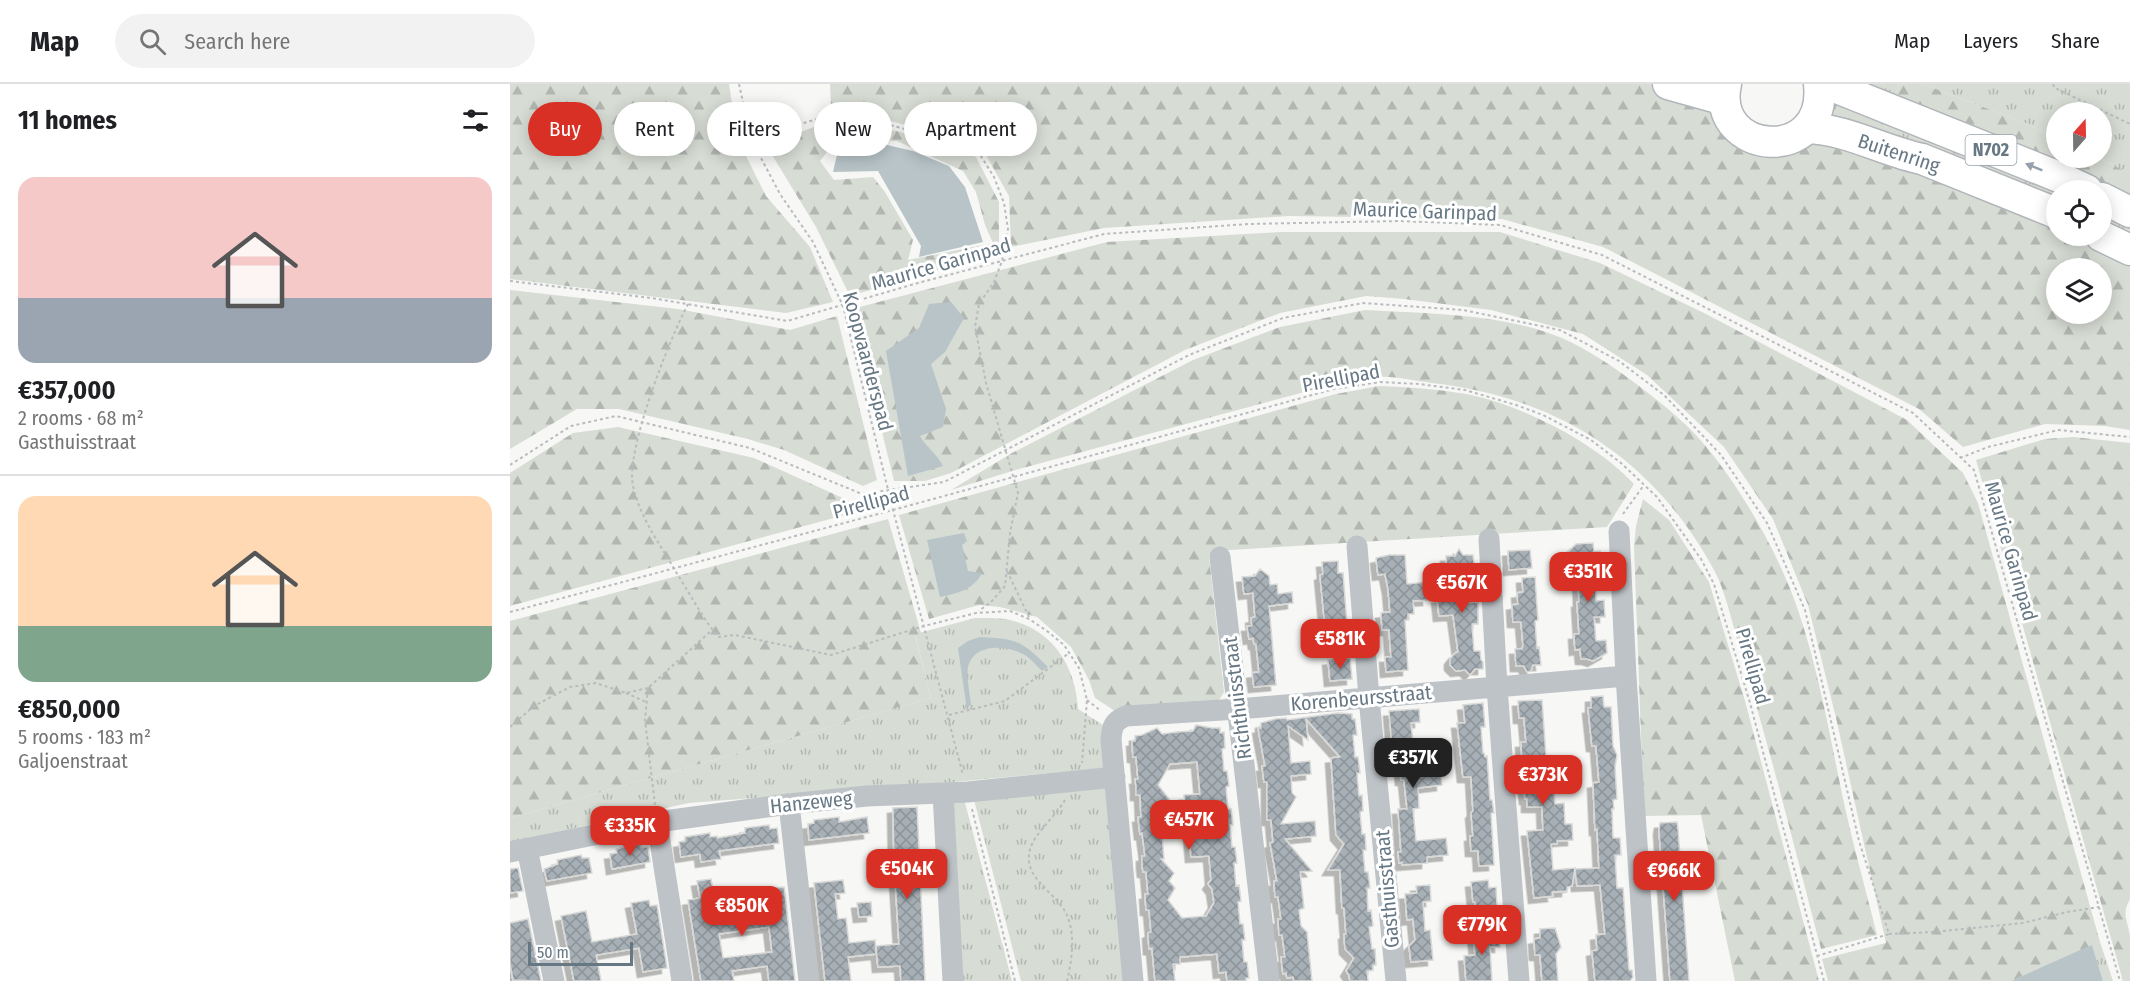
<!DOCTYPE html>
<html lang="en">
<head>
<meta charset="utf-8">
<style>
  body { margin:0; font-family:"Fira Sans Condensed",sans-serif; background:#f2f2f2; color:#202124; height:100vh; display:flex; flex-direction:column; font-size:22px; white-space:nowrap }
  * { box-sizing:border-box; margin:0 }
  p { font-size:20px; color:#757577 }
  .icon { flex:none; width:33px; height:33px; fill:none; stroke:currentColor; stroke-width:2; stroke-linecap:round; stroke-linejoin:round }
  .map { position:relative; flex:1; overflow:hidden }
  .drawer { display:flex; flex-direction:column; background:#fff; width:510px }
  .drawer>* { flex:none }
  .guide { position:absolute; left:18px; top:18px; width:570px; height:54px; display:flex; gap:12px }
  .needle { width:39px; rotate:20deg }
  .tools { position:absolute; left:1536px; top:18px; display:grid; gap:12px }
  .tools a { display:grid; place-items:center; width:66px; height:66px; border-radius:50%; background:#fff; box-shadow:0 3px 15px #0003; font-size:30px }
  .scale { position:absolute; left:18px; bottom:15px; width:105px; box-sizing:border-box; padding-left:6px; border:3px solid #677885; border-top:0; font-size:16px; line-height:21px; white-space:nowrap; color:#677885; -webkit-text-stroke:4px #fff; paint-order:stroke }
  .price { position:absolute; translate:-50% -51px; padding:0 14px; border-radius:12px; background:#d93025; color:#fff; font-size:20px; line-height:39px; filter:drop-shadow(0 2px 3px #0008) }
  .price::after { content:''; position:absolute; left:50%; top:36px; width:18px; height:14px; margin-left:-9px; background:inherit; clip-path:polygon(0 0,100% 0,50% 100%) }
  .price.active { background:#222; color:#fff }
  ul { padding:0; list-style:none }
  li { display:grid; align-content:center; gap:12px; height:318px; padding:0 18px }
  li+li { border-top:2px solid #e0e0e0 }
  li span { display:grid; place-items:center; height:186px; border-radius:18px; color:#555 }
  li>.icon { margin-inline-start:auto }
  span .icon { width:108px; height:108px; fill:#fffc; stroke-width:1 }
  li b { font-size:26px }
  h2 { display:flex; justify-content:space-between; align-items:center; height:72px; padding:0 18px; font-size:26px }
  .pill { padding:0 21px; border-radius:27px; background:#fff; box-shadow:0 3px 15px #0003; font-size:21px; line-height:54px }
  .pill.active { background:#d93025; color:#fff }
  header { display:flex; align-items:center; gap:36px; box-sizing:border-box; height:84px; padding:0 30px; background:#fff; border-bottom:2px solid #e0e0e0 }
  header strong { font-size:28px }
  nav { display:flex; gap:33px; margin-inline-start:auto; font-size:21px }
  .search { width:420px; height:54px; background:#f2f2f2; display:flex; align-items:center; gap:15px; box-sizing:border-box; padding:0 21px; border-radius:33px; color:#757577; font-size:22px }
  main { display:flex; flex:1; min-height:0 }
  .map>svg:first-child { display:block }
  .grass { fill:url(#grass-tufts) }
  .forest { fill:url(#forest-firs); fill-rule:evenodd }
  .water { fill:#b8c4c8 }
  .building { fill:url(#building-cross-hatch); stroke:#d9d9d7; stroke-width:1.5; fill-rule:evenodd; filter:url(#shadow) }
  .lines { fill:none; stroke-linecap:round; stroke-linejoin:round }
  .highway-casing { stroke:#b2b6ba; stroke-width:33 }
  .path { stroke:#b9bcbf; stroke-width:2; stroke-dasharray:3 3; stroke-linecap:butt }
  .minor { stroke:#bec3c7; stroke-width:21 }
  .highway { stroke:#fff; stroke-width:30 }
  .oneway { fill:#95a0aa }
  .labels { text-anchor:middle; stroke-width:6; stroke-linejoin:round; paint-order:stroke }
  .shield { fill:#fff; stroke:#95a0aa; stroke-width:1.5 }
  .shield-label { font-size:18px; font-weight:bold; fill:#677885 }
  .street-label { font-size:20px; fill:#677885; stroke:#fff }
</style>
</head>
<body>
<header>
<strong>Map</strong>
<div class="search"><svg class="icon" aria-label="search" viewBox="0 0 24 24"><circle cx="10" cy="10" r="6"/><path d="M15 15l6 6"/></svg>Search here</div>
<nav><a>Map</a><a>Layers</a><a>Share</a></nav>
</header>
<main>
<section class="drawer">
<h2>11 homes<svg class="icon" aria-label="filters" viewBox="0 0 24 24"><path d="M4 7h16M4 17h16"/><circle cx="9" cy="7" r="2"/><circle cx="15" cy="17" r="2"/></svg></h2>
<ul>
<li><span style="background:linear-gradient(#f6c9c9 65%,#9aa5b1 0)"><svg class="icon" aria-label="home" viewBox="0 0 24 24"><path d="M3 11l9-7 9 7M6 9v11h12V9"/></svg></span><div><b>€357,000</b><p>2 rooms · 68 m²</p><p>Gasthuisstraat</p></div></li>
<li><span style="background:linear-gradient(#ffd9b3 70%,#7fa58c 0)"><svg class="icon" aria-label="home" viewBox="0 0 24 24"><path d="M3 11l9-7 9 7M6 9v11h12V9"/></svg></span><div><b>€850,000</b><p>5 rooms · 183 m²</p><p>Galjoenstraat</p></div></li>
</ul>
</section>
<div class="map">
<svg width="1620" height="897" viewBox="0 0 1620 897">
  <defs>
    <pattern id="grass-tufts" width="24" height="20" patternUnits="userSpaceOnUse" patternTransform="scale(1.5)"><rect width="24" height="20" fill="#d7dcd4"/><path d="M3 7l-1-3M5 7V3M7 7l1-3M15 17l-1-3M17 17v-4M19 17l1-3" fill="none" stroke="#b2b7b2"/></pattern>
    <pattern id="forest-firs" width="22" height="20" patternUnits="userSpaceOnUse" patternTransform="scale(1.5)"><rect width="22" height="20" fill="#d7dcd4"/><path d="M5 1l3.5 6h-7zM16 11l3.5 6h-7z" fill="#b2b7b2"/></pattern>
    <pattern id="building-cross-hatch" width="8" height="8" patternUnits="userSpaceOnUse" patternTransform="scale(1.5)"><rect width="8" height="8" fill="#a7b0b6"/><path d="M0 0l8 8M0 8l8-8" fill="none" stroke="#8c949a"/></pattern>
    <filter id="shadow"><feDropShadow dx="-5.5" dy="5.5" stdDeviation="0" flood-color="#0004"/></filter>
  </defs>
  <rect width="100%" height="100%" fill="#f7f7f5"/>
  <path class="grass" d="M1334,0H1389L1383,17Z
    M1413,0H1620V89L1588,74H1592V28H1546V54L1518,40Z
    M1317,18L1384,38L1546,106V120L1314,36Z
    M1592,121L1620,135V154L1592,140Z
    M465,534C479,534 494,533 507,538C546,550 566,586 568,625L596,643L594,684L412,701L179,719L0,758V734L421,614L405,550Z
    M593,701L599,706L617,897H511L463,712Z
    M454,715L502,897H450L440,718Z
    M1590,858L1603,897H1593L1582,861Z"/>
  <path class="forest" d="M0,0H219L227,54L256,112L300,163L323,218L276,229L0,195Z
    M320,0H1139L1181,10L1192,15L1218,44L1310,52L1546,139V152H1573L1620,175V346L1595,342L1535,340L1453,363L1409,325L1093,163L992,135L779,132L594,144L501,163L499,112L472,64L451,56L321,21ZM1546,184H1592V230H1546Z
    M1389,0H1413L1518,40L1546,54V74H1588L1620,89V113L1534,74L1383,17Z
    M312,40L387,47L466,73L489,118V168L340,212L306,143L256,61ZM327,55L387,57L453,87L466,108L475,141L483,159L398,176L403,156L375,108L363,93L324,96L310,77Z
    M771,148H990L1090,179L1196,230L1397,336L1453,389L1468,419L1590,858L1501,897H1318L1312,875L1376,859L1326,634L1298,521L1263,435L1214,363L1137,291L1073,250L981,226L894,215L856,212L770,229L675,266L441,389L415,397H384L342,225L597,158Z
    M0,206L168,225L280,246L327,232L367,396L353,402L274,366L238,355L109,325H67L0,365Z
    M855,226C918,230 992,229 1052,254C1079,266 1105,284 1129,302C1154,321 1180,342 1199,366C1235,411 1271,474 1289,529C1308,586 1319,646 1331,705C1341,754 1355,802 1367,851L1311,865C1286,770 1263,675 1234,581C1226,554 1217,510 1204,486C1144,375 1047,313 922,299C905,297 886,292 868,293C853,294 838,298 824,300L509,385L441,406L502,369L683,276L770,243Z
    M869,302C898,303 927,305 956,310C1012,321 1085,358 1124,400L1097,443L703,467L699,472L714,608L709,616L608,629L585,614L579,596L561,563L527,533L490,523L469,521L419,535L389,431L826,310Z
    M108,343L244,374L357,425L0,522V389L63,349Z
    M1563,353L1620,359V815C1611,831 1618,836 1620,853C1620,867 1620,882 1620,897H1613L1466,376L1535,355Z
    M1133,415L1159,436L1199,498L1235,617L1309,897H1225L1191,731L1134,732L1124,463L1126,442Z
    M378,435L411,549L405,551L421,614L0,734V537Z"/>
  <path class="water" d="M330,58H364L403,67L439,82L455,103L473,158L409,173L411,162L368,87L323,88Z
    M441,218L454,234L435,268L421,280L436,325L433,343L410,352C417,364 427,370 433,382L398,392L376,267L409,244L419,220Z
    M454,449L457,457L452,461L458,487L472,489C463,506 448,509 430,513L417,456Z
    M470,553C508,555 511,557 538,583L532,587C527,582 521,575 515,571C498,561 464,558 458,583C456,592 460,611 461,621L454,625L456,619L448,564L458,557Z
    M1582,861L1593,897H1501L1577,863Z"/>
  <path class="building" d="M1083,459L1084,468L1090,467L1091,481H1085L1086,517L1094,516L1095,533H1084L1086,557L1096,556L1097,569L1083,577L1077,575H1071L1070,565L1065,566L1064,550H1069L1067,518H1069L1068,489L1079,488L1060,472L1059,467L1066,460Z
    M949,465L953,471H963L965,488L954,489L956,519L968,518V540H962L964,567H970L971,576L973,578V585H965L960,591L955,586L946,587L940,581V575L945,569L948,568L943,531L929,532L927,514L942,513L940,489L937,490L936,472H945Z
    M1020,466L1022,484L999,486L998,467Z
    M879,471H895L897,500L917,498L918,516L903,517L904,530H898V536H895L898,586L876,588L875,573H881L879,546H872L871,529L880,528L878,505L875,490L868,491L866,474Z
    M828,477V489H833L838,552L816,554L810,491L813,490L812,478Z
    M750,485L759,492L760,501L767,500L768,510L782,508L783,519L759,522L766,601L744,603L742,589L749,588L746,560H744L743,554L739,555L737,542H742L741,534L745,533L743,509L734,510L732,493L745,492Z
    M1025,493L1028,536L1025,537L1027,564L1029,563L1031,581H1023L1021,587L1017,588L1014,582H1006L1005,565H1012L1013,561L1011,538H1003L1002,521L1008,520L1007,509L1013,508L1012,494Z
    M840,574L842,595L820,597L818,576Z
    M1093,612L1094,623H1101L1103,662L1107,671L1105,683L1107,715L1103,716L1104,725H1102L1103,754H1110L1111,771H1105L1107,804H1113L1119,886H1122L1123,893L1120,897H1085L1082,867L1087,866L1086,851L1095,850L1090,801L1067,802L1065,785L1089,784L1087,745L1085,746L1083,699L1089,698L1086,662H1082L1078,624H1081V613Z
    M1032,616L1037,686L1039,691H1043L1045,720L1054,719L1055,740H1062L1063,756L1047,757V760H1041L1043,786L1065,784L1062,802L1057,803V807L1042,808L1043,812L1024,814L1017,747L1033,746L1032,723H1017V715H1015L1014,704L1016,702L1015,678H1012L1011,658H1016L1014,634H1009L1008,617Z
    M973,619L975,643H971L973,669H974L975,673L977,672L980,716H982L984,729H981L984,781L969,782L968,767H961L960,752H963L961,729L963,727L961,693H953L947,639H955L953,621Z
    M909,625L910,638L901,639L904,669H913L914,686L930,684L932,701L908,704L909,724L903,725L906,757L936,754L938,771L917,773V779L892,781V778L889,779L888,768H891L888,725H897L894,696H891L890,685L884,686L879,627Z
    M828,629L842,630V635H845L847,651H843L845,673H848L850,689H847L849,712L852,711L853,727L850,728L852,750H855L856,766H853L855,788H858L860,804H857L858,827L861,826L863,842L859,843L862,865H865L866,881H863V886L857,887L858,897H840L839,891L836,887L844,874L835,865L834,850H836L834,824H832L830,786H818L834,760L826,751L821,674L830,673L796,635L798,656L778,642L781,679L800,677L801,690L781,692L782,709L786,713L771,740L805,737L806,752L775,755L802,787L790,788L794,824L789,826L791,842L797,848L802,897H784L783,893L777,894L776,889L773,890L771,873H775L772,851H769L768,835H771L768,813H765L764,797H767L760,759L763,758L761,736H757V698H754L752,682H755L748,644H751V639L765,635L776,634L777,636Z
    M686,641L702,644H710V649L714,648L715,664L712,665L714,687H717L719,702L716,703L718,725H721L723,741H720L722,763H725L727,779H724L726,802L729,801L731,817L728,818L730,840H733L735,856H732L734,878H737L739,894H736V897H717L716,888L709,889L707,870L670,873V880H663L665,897H645L642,864L639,865L638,849L641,848L639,826H636L635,810H638L636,788H633L632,780V772H635L632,749L630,750L628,733H631L630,711H626V703L625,695H628L626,673H623L622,657H625V652L632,651L647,644L652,650L667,648L683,647ZM687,678L690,710L674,711L675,725L693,723L696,747L679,748L681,773L699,772L701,796L698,800L702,805L704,819L696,832L672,834L658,816L665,804L659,797L664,789L651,775H654L650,725L663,720L648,701L660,680Z
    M407,723L415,897H391L390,882L368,883L366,862L389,860L384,778L383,724Z
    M329,733V738L357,733L359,749L299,756L298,740L304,739V736Z
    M1167,738L1168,745L1179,897H1160L1149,746L1150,739Z
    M259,741L260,745L267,744L269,759L209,767L211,775L191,778L190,770L171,773L169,758L175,757V753L200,749V753L207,752V754L235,749V744Z
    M131,760V763H138L140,778L102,785L100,770L107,769L106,765Z
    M71,771L72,774H79L82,789L37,797L34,785L48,780L47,776Z
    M8,784L13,807L0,809V785Z
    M201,795L209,836L251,830L248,806L274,803L285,897H259L257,882L222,887L224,897H191L178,816L190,814L187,797ZM259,843L262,868L213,874L209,850Z
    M333,796L335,809L325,810L328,835L336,834L339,859L365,856L366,870L338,873L341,897H315L304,799Z
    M978,796L979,804L986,803L987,823L966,824L965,818H963L961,798Z
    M920,801L921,817L913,818L915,847L920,846L923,876L901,878L899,862L905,856L903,835L897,836L895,810L907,809L906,802Z
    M139,816L140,822L147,821L157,884L133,888L129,864L86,871L91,897H64L51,832L76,827L82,858L127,850L121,819Z
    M361,818L362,832L349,833L347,819Z
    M18,835L31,897L3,896L0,880V839Z
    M1045,844L1051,863L1046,870L1048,897H1032L1030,871H1025L1024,855L1030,854V845Z
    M989,845L990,863H980L982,897H956L954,872L965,871L963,847Z"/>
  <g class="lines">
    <g class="highway-casing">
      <path id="highway" d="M1158,0L1208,14L1215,19
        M1216,0C1200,72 1318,82 1309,0
        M1317,0L1549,93L1577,106
        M1297,44C1336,45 1374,67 1412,75L1546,129
        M1592,114L1620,128
        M1591,152L1620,166"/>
    </g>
    <path class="path" d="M229,0L241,55L270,110L303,158L333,222L383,426L453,691
      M1543,0L1545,4L1620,40
      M242,55L323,30H340L453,61L469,69L484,93L494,119L498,145L492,177L484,198L469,220L465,243L476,299L508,409L500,449L495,502L481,518L469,527
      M0,197L141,214L277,237L408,199L594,150L738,140L890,137L990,141L1092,171L1403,329L1464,386L1610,897
      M178,220C160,254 115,367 123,402C130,434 150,460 166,488C180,510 192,533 208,553L225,551L321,571L414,542L466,529L500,527L519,535L537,547L554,561L569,584L577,616L572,679
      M1450,374L1478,363L1548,346L1620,353
      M0,381L61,342L106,332L240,364L352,410L434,398L679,271L773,234L853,219L953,226L1050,246L1109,277L1154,311L1211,371L1257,439L1295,526L1349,757L1379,850L1307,872
      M1113,430L1134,401
      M497,487L519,533
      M0,528L383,426L824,305L870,298L909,300L955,306L1006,321L1033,331L1081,356L1111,379L1147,413L1191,475L1204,500L1240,619L1314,897
      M116,609L136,618
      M577,616L591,627
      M439,631L495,617L559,569
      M0,643L24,622L60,603L86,599L116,609L138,604
      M555,716C546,731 528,747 522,760C508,792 543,805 556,829C566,850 562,876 557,897
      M145,721L135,636L138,604L202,546
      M462,725L505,897
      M1379,850L1423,848L1513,839L1557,828L1589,823"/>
    <path class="minor" d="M1109,447L1116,592L1136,897
      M979,455L987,603L1009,897
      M847,462L859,614L886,897
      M710,473L759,897
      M433,709L443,897
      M279,720L299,897
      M147,738L172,897
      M17,764L44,897
      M0,768L147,738L279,720L357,712L458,708L605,693
      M623,897L601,655C602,642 604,637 616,632L728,625L1116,592"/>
    <use href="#highway" class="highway"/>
  </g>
  <defs><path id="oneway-solid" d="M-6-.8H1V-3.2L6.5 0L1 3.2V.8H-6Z" transform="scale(1.5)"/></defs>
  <use class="oneway" href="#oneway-solid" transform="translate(1524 83) rotate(-158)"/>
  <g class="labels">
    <rect class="shield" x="1455.5" y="51" width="51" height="30" rx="4.5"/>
    <g class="shield-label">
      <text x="1481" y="72">N702</text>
    </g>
    <g class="street-label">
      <text transform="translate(1389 69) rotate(18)" y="7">Buitenring</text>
      <text transform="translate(915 127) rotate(2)" y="7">Maurice Garinpad</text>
      <text transform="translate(431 180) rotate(-16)" y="7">Maurice Garinpad</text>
      <text transform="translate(358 277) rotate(75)" y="7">Koopvaarderspad</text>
      <text transform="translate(831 294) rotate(-11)" y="7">Pirellipad</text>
      <text transform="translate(361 418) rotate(-15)" y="7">Pirellipad</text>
      <text transform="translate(1501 467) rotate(74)" y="7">Maurice Garinpad</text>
      <text transform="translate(1243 582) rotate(74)" y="7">Pirellipad</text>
      <text transform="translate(727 614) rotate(-97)" y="7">Richthuisstraat</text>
      <text transform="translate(851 614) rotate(-5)" y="7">Korenbeursstraat</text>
      <text transform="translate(301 718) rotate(-6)" y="7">Hanzeweg</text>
      <text transform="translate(877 805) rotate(-95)" y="7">Gasthuisstraat</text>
    </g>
  </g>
</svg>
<div class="tools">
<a><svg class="needle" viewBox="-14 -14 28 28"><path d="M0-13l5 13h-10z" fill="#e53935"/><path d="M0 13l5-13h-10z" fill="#757577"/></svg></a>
<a><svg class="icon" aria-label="locate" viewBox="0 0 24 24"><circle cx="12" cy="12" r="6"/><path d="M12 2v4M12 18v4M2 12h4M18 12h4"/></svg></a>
<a><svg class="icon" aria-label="layers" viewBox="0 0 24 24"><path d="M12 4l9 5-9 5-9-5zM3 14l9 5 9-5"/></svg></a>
</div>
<div class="scale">50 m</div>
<b class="price" style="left:1078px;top:519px">€351K</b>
<b class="price" style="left:952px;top:530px">€567K</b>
<b class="price" style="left:830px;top:586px">€581K</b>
<b class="price active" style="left:903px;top:705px">€357K</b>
<b class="price" style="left:1033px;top:722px">€373K</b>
<b class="price" style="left:679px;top:767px">€457K</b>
<b class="price" style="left:120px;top:773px">€335K</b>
<b class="price" style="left:397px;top:816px">€504K</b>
<b class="price" style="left:1164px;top:818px">€966K</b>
<b class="price" style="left:232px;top:853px">€850K</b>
<b class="price" style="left:972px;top:872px">€779K</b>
<div class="guide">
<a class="pill active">Buy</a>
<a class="pill">Rent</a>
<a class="pill">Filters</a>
<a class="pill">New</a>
<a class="pill">Apartment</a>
</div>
</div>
</main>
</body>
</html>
